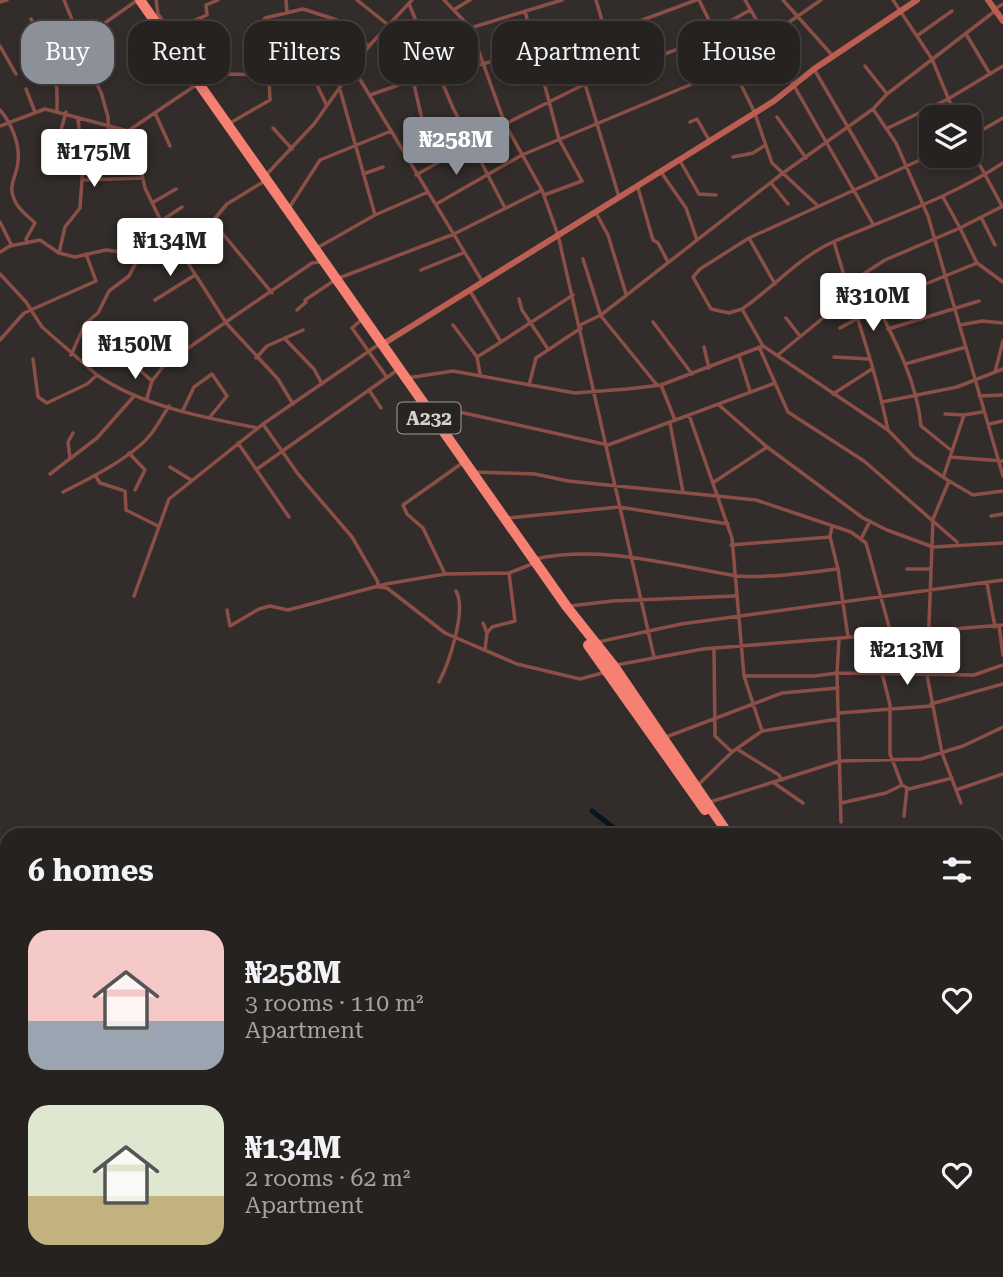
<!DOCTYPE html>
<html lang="en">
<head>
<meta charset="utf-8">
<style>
  body { margin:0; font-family:"Roboto Serif",serif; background:#322f2d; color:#f1f3f6; height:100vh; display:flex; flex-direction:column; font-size:26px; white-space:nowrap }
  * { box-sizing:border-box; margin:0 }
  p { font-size:23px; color:#a4a4a5 }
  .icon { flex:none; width:38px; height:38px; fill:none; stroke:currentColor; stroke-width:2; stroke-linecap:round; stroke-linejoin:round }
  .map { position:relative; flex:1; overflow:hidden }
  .sheet { position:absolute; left:0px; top:828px; width:1004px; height:450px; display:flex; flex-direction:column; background:#262220; border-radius:21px 21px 0 0; box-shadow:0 4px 10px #0003,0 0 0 2px #423f3e }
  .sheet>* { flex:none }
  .hud { position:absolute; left:21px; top:21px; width:962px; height:63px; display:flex; gap:14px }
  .fabs { position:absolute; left:919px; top:105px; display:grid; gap:14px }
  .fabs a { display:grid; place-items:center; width:63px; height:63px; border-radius:14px; background:#262220; box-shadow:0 4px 10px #0003,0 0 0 2px #423f3e; font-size:35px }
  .price { position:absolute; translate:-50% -60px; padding:0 16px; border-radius:7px; background:#fff; color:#222; font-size:23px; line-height:46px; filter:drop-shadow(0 2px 4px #0008) }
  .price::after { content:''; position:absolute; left:50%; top:42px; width:21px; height:16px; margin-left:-10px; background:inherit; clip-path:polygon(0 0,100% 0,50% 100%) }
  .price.current { background:#8c9099; color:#fff }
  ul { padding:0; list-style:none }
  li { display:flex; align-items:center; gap:21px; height:175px; padding:0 28px }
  li span { display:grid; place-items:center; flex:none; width:196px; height:140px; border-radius:21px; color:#555 }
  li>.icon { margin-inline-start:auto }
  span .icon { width:84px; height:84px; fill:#fffc; stroke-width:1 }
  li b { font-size:30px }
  h2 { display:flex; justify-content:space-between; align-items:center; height:84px; padding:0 28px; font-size:30px }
  .tag { padding:0 24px; border-radius:21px; background:#262220; box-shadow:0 4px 10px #0003,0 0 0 2px #423f3e; font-size:24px; line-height:63px }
  .tag.current { background:#8c9099; color:#fff }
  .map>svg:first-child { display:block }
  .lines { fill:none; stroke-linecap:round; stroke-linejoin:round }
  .river { stroke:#07161c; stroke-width:5 }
  .street { stroke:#8b4f47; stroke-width:3.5 }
  .secondary { stroke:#bd5e53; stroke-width:6 }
  .primary { stroke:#e3695b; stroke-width:8 }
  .highway { stroke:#f68172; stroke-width:10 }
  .labels { text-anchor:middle; stroke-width:7; stroke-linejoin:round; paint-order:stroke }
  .shield { fill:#282420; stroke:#a19e9b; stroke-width:2 }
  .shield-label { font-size:19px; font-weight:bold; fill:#d5d2d0 }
</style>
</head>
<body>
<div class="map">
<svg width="1003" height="1277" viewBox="0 0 1003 1277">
  <rect width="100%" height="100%" fill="#322d2a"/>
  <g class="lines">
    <path class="river" d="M592,811L623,835
      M998,846H1003"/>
    <path class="street" d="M64,0L80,39
      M156,0L158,14
      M286,0L287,13
      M357,0L387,24
      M444,0L470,27L505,124L542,190L558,235L654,657
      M596,0L606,34
      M699,0L754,111L772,163L818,206
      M745,0L873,224
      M783,0L832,55
      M893,0L932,59L956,117
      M0,2L7,0
      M409,4L453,108L505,208
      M998,7L1003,4
      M455,9L470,0
      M525,11L559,139L582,181L544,195
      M158,14L205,80L227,74L264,75
      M31,19C54,58 58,65 57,111
      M305,29L316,83L326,104
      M169,31L207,15L206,5L218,0
      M966,34L990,74
      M918,35L952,11
      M0,46L16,74
      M261,49H308
      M52,53L69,42L75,44
      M388,53L562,0
      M865,66L887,94
      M353,68L482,281
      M814,69L878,179
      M413,80L427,141L463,126
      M316,83L275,81L264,75C264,58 256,32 265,18L303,9L337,20L369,46
      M585,84L619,197
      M339,86L375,215
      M26,89L35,112
      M370,95L413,80L597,37L696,0
      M873,109L896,143L928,216L1003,476
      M0,110C11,123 20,143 18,161C17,178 6,185 16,203C20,211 29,217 35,223L26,239L27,243
      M155,113L170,146
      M777,117L806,158
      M690,122L697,119L709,140
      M230,123L270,100L269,80
      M505,124L585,84L686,46L750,10
      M0,126L45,109L128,131L135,141L145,188L161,221L227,324L278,379L293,404
      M273,128L292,149
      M888,128L948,99L1003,66
      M128,131L196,85
      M970,137L1003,118
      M435,138L445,156
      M58,141L66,112
      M970,147L1002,206
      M109,154L108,117L101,92L75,44L136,1
      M733,157L753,153L764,146
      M679,159L699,194L716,195
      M661,172L686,208L697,240
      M363,174L383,167
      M266,175L314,124L369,46L412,0
      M416,175L472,143
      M83,180L143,178
      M771,183L788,204
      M638,188L653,240L658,243L668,262
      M943,197L960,228L1003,206
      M152,203L176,189
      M438,203L522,155L711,76L821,0
      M289,208L320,160L391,131
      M596,213L608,235L626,294
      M982,219L995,245
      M161,221L182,207
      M0,222L12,246
      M213,222L272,293
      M834,242C852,304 875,366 888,430
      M317,248L375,215L428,192
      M0,252L10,246L40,240L59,253L75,257L106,250L136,254L174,248L211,223L227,204L263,182
      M59,253L65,227L80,208L83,165L78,119
      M583,259L600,313
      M421,270L463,253
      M0,274L26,302L42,327L97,375
      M862,275C885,323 916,372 921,426L952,451
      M339,278L454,234L542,190
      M775,284L749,238L931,155
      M470,291L501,342L573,295
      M519,299L522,310L548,349
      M155,300L195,275
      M305,300L332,282
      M742,309L729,313L711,309L693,277L700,269L749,238
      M297,310L306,302
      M601,316L657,385
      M786,318L800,336
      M360,321L352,328L386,376
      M653,322L692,374
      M453,325L477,357L480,374
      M580,325L601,315L783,173L873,109L887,94L995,11
      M960,325L982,321L1003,323
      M840,328L906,292L977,263L1003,282
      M888,329L979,301
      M285,339L314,369L322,384
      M0,340L24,313L96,281L86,254
      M763,346L742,309C773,288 799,257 833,242C890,217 950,198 1003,163
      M704,347L709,368
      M759,347L788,412L864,461L957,542
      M779,354L823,318L862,275L885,260L960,228L977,263
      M71,355L85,324L98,313L109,291L129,276L141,253
      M739,356L750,391
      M125,357L152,381
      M477,357L501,342
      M834,357L869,359
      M256,358L267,346L303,330
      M33,359L38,397L47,403L87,384L97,375C141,406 206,418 258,428
      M905,364L966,347
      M995,372L1003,341
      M407,378L453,371L575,393L627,389L661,385L763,346L888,430L914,457L949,481L973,495L1003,491
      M529,385L536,358L581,328
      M661,385L675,420
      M369,390L381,408
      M833,394L872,369
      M979,396L1003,395
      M147,398L152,381L165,364L312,263L319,262
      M882,402L957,387L1003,369
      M719,405L767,447L863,518L887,530L933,547L1003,543
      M183,410L194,387L212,374L227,396L210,417
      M434,413L446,409L608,445L775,383
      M945,414L964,415
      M689,415L732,538L744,676L762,731
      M670,423L683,492
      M989,424L1003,421
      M238,443L289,517
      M129,453L145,470L135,490
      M950,457L1003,461
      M70,458L68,442L73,433
      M170,467L191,480
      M257,469L396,371
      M475,472L535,474L568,481L756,500L851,532L866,543L891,634
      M50,474L97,438L135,395
      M95,475L100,483L122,490
      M944,475L964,415L982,412
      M949,481L933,519L927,675L942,753L961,803
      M714,482L767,447
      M125,491L126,510L158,526
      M63,492C89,479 133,457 151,434C158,425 163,415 169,406
      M991,516L1003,514
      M508,518L619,507L728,524
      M832,526L830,537L838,569L848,637
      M862,537L870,521
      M731,545L830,537
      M535,559C600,545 667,564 731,575C758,580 810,572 838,569
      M907,569H931
      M445,574L423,528L407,514L403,505L461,464
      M987,583L995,627
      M377,587L378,582L352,537L298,474L263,424L378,345
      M379,587L387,588L445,633L517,664L580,679L606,672
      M134,596L169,499L263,424
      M570,606L612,601L735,596
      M227,610L230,626L259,609L270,606L288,610L386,584L445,574L509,573L532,564
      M483,623L487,633L485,650
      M999,626L1003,655
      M487,633L492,627L515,621L509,573
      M887,634L888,674
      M839,639L837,673L841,822
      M598,642L681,624L1003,580
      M714,648L715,736L732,752
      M616,665L703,649L1003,625
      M882,673L890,705V754L902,785L909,789L952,778
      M744,676H815L837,673L974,675L1003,665
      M439,682C449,663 467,610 456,591
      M931,704L1003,684
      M839,713L931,706
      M666,737L782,693L838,688
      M737,749L779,775L782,780
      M774,783L803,803
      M697,786L732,752L762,731L838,719
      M956,790L1003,774
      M710,802L840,761L921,759L963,746L1003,727
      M841,803L886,793L902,785
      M904,816L907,788
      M998,941L1003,940
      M998,1104L1003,1103
      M0,1126L7,1108
      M998,1203L1003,1199
      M0,1213H7
      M998,1269L1003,1268
      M301,1270L303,1277
      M576,1270L577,1277
      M740,1270L741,1277
      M801,1270L802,1277
      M891,1270L904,1277
      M222,1277L228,1270
      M319,1277L320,1270
      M471,1277L472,1270
      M513,1277V1270
      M617,1277L618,1270
      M652,1277L653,1270
      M883,1277V1270
      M958,1277L984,1270"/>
    <path class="secondary" d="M988,0L1003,21
      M383,344L774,101L814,69L917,0"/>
    <path class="primary" d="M998,1136L1003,1134
      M0,1170H7"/>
    <path class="highway" d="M140,0L567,607L614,666L729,835
      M588,645L705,810
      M998,1181L1003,1186"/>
  </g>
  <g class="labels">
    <rect class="shield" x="397.5" y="402.5" width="63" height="31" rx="5"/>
    <g class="shield-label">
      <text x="429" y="425">A232</text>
    </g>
  </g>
</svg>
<div class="fabs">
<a><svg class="icon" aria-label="layers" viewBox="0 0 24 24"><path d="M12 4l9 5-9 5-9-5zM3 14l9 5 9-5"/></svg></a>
</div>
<b class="price current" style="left:456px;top:177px">₦258M</b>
<b class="price" style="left:94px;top:189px">₦175M</b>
<b class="price" style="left:170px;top:278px">₦134M</b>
<b class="price" style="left:873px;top:333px">₦310M</b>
<b class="price" style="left:135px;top:381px">₦150M</b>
<b class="price" style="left:907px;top:687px">₦213M</b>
<div class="hud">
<a class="tag current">Buy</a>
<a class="tag">Rent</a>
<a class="tag">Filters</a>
<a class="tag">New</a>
<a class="tag">Apartment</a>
<a class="tag">House</a>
</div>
<section class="sheet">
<h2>6 homes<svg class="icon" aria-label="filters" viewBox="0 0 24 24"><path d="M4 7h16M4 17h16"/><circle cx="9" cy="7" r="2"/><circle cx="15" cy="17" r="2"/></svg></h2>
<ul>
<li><span style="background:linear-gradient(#f6c9c9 65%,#9aa5b1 0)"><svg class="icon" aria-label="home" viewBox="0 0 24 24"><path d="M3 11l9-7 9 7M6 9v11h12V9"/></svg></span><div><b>₦258M</b><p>3 rooms · 110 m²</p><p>Apartment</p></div><svg class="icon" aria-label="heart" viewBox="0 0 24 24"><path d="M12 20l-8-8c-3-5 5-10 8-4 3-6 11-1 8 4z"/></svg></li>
<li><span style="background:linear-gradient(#dfe7d0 65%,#c2b280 0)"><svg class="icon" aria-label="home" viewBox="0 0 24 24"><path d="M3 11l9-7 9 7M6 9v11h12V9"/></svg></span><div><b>₦134M</b><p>2 rooms · 62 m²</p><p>Apartment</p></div><svg class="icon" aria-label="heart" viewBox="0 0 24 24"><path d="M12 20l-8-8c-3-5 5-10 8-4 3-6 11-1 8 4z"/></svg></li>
</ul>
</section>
</div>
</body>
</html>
